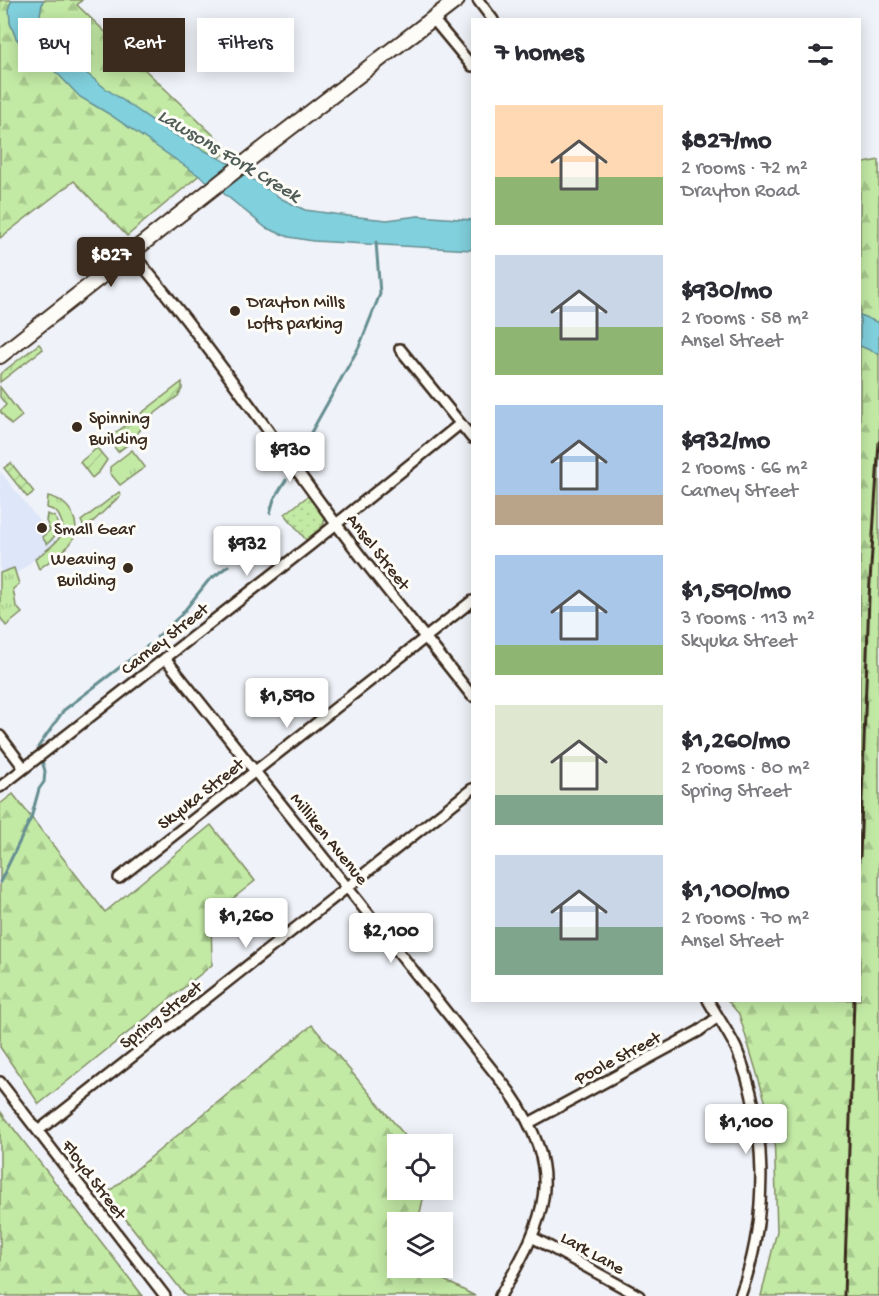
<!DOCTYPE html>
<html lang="en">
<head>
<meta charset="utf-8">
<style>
  body { margin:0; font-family:"Gochi Hand",sans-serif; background:#f7f7f7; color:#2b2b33; height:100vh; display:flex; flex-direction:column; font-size:22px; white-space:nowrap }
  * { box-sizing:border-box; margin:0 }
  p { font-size:20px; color:#7c7c81 }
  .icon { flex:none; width:33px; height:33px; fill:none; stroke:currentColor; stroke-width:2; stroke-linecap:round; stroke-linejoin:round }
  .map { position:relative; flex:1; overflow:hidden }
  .sheet { position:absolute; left:471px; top:18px; width:390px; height:984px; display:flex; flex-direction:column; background:#fff; border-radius:0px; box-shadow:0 3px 15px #0003 }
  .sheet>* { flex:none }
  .guide { position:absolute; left:18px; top:18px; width:363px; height:54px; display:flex; gap:12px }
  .fabs { position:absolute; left:387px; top:1134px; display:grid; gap:12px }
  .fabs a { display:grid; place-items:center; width:66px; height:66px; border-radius:0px; background:#fff; box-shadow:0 3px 15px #0003; font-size:30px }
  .price { position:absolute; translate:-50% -51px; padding:0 14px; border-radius:6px; background:#fff; color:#222; font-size:20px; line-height:39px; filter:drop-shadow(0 2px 3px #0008) }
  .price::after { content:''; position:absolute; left:50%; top:36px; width:18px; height:14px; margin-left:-9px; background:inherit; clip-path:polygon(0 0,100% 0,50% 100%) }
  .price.active { background:#3b2a1e; color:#fff }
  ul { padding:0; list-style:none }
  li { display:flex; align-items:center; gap:18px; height:150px; padding:0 24px }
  li span { display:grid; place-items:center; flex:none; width:168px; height:120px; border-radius:0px; color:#555 }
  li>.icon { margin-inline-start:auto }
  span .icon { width:72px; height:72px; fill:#fffc; stroke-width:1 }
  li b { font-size:26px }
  h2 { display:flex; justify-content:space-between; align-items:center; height:72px; padding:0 24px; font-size:26px }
  .chip { padding:0 21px; border-radius:0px; background:#fff; box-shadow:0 3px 15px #0003; font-size:21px; line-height:54px }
  .chip.active { background:#3b2a1e; color:#fff }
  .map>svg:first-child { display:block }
  .built { fill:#dee6f9 }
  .grass { fill:url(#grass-tufts); stroke:#7f8a62; stroke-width:1.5 }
  .forest { fill:url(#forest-firs); stroke:#7f8a62; stroke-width:1.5 }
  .park { fill:url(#park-dots); stroke:#7f8a62; stroke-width:1.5 }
  .garden { fill:url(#garden-furrows); stroke:#7f8a62; stroke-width:1.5 }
  .water { fill:#81d0dd; stroke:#658e91; stroke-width:1.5 }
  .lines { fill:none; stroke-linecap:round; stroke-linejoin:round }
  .stream { stroke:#658e91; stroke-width:3 }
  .minor-casing { stroke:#3b2a1e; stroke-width:14 }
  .secondary-casing { stroke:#3b2a1e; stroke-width:18 }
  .minor { stroke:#fdfcf7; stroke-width:9 }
  .secondary { stroke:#fdfcf7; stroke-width:14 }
  .rail { stroke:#3b2a1e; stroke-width:3 }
  .poi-dot { fill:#3b2a1e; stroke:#fdfcf7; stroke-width:2 }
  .labels { text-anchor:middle; stroke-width:6; stroke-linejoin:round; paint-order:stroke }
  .poi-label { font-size:18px; fill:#3b2a1e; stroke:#fdfcf7; text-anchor:start }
  .street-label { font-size:18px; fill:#3b2a1e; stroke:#fdfcf7 }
  .water-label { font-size:20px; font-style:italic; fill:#505c57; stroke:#fdfcf7 }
</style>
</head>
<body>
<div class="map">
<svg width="879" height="1296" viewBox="0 0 879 1296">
  <defs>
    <pattern id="grass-tufts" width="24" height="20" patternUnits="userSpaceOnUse" patternTransform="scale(1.5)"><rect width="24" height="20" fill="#c3eaa5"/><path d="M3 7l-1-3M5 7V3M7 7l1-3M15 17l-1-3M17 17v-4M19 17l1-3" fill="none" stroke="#a8c98e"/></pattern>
    <pattern id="forest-firs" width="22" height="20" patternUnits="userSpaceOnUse" patternTransform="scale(1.5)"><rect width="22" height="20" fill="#c3eaa5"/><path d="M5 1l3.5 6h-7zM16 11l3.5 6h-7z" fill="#a8c98e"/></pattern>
    <pattern id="park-dots" width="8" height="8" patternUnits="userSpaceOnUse" patternTransform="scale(1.5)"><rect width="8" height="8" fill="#c3eaa5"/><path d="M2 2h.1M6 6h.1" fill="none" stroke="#a8c98e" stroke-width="1.8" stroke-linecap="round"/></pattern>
    <pattern id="garden-furrows" width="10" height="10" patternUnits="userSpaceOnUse" patternTransform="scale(1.5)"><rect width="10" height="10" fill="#c3eaa5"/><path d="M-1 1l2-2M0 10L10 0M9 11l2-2" fill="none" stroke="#a8c98e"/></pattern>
  </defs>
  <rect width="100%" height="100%" fill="#eff2f8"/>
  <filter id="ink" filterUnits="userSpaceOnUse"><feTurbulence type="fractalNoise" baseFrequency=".0167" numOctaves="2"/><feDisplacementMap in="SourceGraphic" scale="12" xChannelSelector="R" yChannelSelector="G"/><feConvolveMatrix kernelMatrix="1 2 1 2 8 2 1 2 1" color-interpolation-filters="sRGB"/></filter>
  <g filter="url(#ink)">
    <path class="built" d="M0,471L56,542L0,587Z"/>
    <path class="grass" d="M39,344L43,349L0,382V374Z
      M0,387L22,416L11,425L0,411L6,405L0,397Z
      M132,450L145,467L120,485L110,473V467Z
      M119,492L121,495L81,533L83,525L81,521Z
      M48,496C70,500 84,525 70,544C62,554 49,561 39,569L35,559C47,549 69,538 61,520C58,512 55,510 47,508Z
      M47,514L55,517C61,530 57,535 47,544L42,537L50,530L46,521Z
      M14,568L19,584L13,589L16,606L22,613L6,626L0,617V573Z"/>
    <path class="forest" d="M0,0H82L77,5L229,150L127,236L74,181L0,238Z
      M879,160V1296H761L777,1231L774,1130L739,1014L728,1001L860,1000V164Z
      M13,794L105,912L211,825L255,881L211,916L212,965L39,1104L0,1047V804Z
      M312,1025L412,1144H398V1190H425L418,1222H398V1268H421L475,1296H186L106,1194Z
      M0,1111L143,1296H0Z"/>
    <path class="park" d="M308,496L325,518L323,526L306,540L285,514Z"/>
    <path class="garden" d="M182,382V389L178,396L150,417L131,442L118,452L108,439Z
      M97,448L107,460L99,472L92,478L80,462Z
      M11,463L34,492L27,497L4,468Z"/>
    <path class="water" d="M12,0H43L40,14L44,26L57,45L76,65L105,88L168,131L232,165L282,199L305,210L349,216L387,220L418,216L472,220V250L313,241L289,237L266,228L217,188L109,114L80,97L58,74L26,50L16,38L10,23L9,6Z
      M860,315L879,323V354L860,346Z"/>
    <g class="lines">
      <path class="stream" d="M300,452L359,347L380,294L376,242
        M270,513L274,499L286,480
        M157,637L181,615L208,581L228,566
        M0,882L31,818L39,789L44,782L45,771L38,747L64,710L149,645"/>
      <g class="minor-casing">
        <path id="minor" d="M478,0L493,20
          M433,19L472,66
          M131,252C204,337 267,431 334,521C378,581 426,637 472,696
          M400,349L472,438
          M165,658L509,1091C566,1173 547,1217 500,1296
          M0,736L24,768
          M0,787L309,546L460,424
          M119,878L472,601
          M708,1000C717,1016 728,1032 736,1048C768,1123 769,1220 740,1296
          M0,1082L165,1296
          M529,1123L699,1031L718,1017
          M38,1131L472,789
          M532,1237L639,1296"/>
      </g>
      <g class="secondary-casing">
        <path id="secondary" d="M0,356L269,144L457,0"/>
      </g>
      <use href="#minor" class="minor"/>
      <use href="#secondary" class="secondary"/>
      <path class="rail" d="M860,857L869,597L879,442
        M844,1296L854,1000"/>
    </g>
  </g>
  <g class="poi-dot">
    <circle cx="235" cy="311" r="6"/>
    <circle cx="77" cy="427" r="6"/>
    <circle cx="42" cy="528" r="6"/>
    <circle cx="128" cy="568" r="6"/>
  </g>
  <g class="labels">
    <g class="poi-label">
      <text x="247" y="307">Drayton Mills<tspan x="247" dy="21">Lofts parking</tspan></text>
      <text x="89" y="423">Spinning<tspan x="89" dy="21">Building</tspan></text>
      <text x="54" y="534">Small Gear</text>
      <text x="116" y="564" text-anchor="end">Weaving<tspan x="116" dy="21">Building</tspan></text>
    </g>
    <g class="street-label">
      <text transform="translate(379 551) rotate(52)" y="6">Ansel Street</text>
      <text transform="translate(164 638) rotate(-38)" y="6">Carney Street</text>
      <text transform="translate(200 793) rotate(-38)" y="6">Skyuka Street</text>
      <text transform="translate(330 838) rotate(51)" y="6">Milliken Avenue</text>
      <text transform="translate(160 1014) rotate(-38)" y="6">Spring Street</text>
      <text transform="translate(617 1057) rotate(-28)" y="6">Poole Street</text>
      <text transform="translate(95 1179) rotate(53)" y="6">Floyd Street</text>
      <text transform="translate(593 1252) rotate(29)" y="6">Lark Lane</text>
    </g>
    <g class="water-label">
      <text transform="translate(230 154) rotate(31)" y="7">Lawsons Fork Creek</text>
    </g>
  </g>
</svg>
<div class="fabs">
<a><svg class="icon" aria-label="locate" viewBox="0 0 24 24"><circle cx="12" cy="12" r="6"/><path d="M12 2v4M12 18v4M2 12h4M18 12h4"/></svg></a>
<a><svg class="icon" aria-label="layers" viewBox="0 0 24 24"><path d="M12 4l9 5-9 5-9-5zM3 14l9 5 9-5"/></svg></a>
</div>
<b class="price active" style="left:111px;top:288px">$827</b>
<b class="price" style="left:290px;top:483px">$930</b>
<b class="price" style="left:247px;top:577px">$932</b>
<b class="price" style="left:287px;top:729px">$1,590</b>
<b class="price" style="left:246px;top:949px">$1,260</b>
<b class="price" style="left:391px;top:964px">$2,100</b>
<b class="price" style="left:746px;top:1155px">$1,100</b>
<div class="guide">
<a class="chip">Buy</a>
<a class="chip active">Rent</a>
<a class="chip">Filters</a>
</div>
<section class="sheet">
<h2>7 homes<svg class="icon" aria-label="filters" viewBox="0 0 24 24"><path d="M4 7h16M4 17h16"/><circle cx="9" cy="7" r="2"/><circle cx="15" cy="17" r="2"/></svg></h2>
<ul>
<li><span style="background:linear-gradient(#ffd9b3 60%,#8fb573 0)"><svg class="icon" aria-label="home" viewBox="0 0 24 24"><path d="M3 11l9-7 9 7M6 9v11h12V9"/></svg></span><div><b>$827/mo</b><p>2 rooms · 72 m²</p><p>Drayton Road</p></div></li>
<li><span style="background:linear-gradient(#c9d6e8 60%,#8fb573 0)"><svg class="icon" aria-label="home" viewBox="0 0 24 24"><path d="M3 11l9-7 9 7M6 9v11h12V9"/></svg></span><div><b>$930/mo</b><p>2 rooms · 58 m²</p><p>Ansel Street</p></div></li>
<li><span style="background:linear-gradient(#a9c7e8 75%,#b9a48a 0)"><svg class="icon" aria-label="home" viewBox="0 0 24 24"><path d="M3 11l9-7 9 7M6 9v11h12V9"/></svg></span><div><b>$932/mo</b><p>2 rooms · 66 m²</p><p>Carney Street</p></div></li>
<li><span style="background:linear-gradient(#a9c7e8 75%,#8fb573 0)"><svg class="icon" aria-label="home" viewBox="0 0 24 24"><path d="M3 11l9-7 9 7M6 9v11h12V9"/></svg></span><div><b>$1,590/mo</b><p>3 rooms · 113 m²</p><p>Skyuka Street</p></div></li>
<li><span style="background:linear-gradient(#dfe7d0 75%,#7fa58c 0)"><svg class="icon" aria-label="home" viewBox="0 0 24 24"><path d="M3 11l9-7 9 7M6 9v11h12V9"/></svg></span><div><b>$1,260/mo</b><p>2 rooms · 80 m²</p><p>Spring Street</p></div></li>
<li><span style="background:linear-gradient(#c9d6e8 60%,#7fa58c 0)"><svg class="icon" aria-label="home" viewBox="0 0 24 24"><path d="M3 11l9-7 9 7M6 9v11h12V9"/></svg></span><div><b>$1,100/mo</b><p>2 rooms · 70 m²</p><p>Ansel Street</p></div></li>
</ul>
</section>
</div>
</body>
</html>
